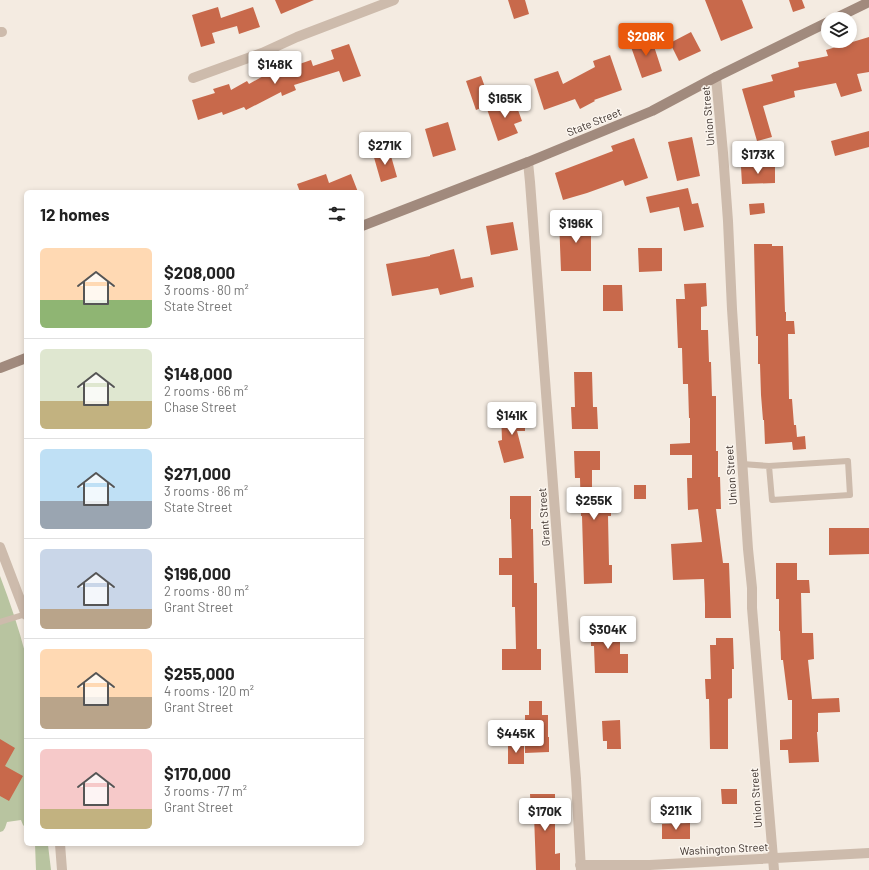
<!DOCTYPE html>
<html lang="en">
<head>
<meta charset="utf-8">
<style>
  body { margin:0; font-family:Barlow,sans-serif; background:#f2f2f2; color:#222; height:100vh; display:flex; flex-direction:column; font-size:15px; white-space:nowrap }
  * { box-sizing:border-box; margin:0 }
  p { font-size:13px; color:#767676 }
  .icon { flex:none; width:22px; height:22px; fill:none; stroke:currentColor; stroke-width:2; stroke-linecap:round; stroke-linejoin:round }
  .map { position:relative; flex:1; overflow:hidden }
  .side { position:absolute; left:24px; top:190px; width:340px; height:656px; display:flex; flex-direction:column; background:#fff; border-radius:6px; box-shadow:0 2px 6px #0003 }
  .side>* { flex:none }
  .buttons { position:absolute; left:821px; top:12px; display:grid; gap:8px }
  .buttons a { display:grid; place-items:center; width:36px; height:36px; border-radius:50%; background:#fff; box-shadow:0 2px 6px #0003; font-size:20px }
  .price { position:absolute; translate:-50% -34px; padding:0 9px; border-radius:4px; background:#fff; color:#222; font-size:13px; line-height:26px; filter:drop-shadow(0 1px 2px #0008) }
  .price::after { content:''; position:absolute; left:50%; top:24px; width:12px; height:9px; margin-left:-6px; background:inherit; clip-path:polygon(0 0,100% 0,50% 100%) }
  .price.selected { background:#ea580c; color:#fff }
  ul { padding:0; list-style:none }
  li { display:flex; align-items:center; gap:12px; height:100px; padding:0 16px }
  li+li { border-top:1px solid #e0e0e0 }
  li span { display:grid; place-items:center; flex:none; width:112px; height:80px; border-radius:6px; color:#555 }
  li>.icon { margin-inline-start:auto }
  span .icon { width:48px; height:48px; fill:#fffc; stroke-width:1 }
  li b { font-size:17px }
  h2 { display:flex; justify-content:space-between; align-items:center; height:48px; padding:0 16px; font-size:17px }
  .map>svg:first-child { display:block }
  .green { fill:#b8c4a0 }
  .building { fill:#c8694b }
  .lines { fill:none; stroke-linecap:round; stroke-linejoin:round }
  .service { stroke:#cdbbac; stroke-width:6 }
  .minor { stroke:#cdbbac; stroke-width:10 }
  .secondary { stroke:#a18a7d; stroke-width:10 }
  .labels { text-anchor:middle; stroke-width:3; stroke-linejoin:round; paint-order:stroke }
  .street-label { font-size:11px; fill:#3b302b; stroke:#fbf5ee }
</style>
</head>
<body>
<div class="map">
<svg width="869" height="870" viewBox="0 0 869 870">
  <rect width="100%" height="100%" fill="#f4ebe1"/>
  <path class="green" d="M0,576C10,602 19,629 26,656V828L23,825L21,820L7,822L5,828L3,831L0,832Z
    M35,844L48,845L51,870H36Z"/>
  <path class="building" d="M275,0H314L281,14Z
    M508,0H525L529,14L514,19Z
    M705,0H742L753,28L721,41Z
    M789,0H802L805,8L793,12Z
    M218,7L221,18L253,7L260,27L239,34L237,26L212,33L215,43L201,47L192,15Z
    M691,32L701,51L679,61L670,43Z
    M651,37L662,71L642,78L630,44Z
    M869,37V72L857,74L862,91L841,97L836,83L794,91L795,97L763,106L772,137L757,141L742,89L773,81L771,75L799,67L798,62L828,56L826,50Z
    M349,44L361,76L343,82L339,71L294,85L296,90L282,96L281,92L246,110L244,107L223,115L222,112L198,120L192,100L215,93L213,89L229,84L231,90L247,81L249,84L267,74L268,75L311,60L313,66L334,59L331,50Z
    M610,55L622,90L594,100L595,101L580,109L575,99L544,110L534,79L558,71L563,84L595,67L593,61Z
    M481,76L491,104L476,110L466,81Z
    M514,99L522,121L514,124L518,133L498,141L487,109Z
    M448,122L456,150L433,157L425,129Z
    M869,131V147L835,156L831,141Z
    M692,137L700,176L677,181L668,142Z
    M634,138L648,178L625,186L623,180L587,193L563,200L555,173L613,151L611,146Z
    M389,149L397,177L381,182L373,154Z
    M775,166V183L742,184L741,167Z
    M326,174L329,183L351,174L358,192H300L297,184Z
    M688,188L692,204L698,203L704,227L684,231L679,207L650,213L646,197Z
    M764,203L765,213L750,215L749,204Z
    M580,215H594L593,228H591V271H561L559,220H580Z
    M513,222L518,250L491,255L486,226Z
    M754,244H772V246H783L785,312H786V321H794L795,334H788L789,399H792L794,425H796L797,437L805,436L806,449L793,450L792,442L765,444L764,420H763L761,395L760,364H758V336H756Z
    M638,248H662V271L639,272Z
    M454,249L461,279L472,277L474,287L440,295L438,288L392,296L386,264L430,256V255Z
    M706,283L707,306L701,307V330H708L709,362H711L712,396H716V451H718V477H720L721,509H716L723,563H729L731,618H705V604L704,579L673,580L671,544L702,542L698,509L688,510L687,478H692V455H670V444L690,443V418H689L688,384H683L682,348H678L676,299H685L684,284Z
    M603,285H622L623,311H603Z
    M574,372H592L593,407H597L598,429H572L571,407H575Z
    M501,412H525V431H517L524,458L504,463L498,441L502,440Z
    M574,451H600V470H592V497H611V516H608L609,565H612V583L584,584L582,516H581L580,478H575Z
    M634,485H646V499H634Z
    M510,496H531V529H533L534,583H537V649H541V670H502V649H516L515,607H512V575H499V558H512L511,519H510Z
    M829,528H869V554L829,555Z
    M776,563H797V580H809L810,593H801L802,633H813L814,659L808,660L812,699L839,698L840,712L818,713V732H817L819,762L789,763L788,750H780V740L792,739V700H788L783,660H781L780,631H779V599H776Z
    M620,624V654H628V673H595L594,646H591V625Z
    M716,638H733L734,669H732V698L728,699V749H710L709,699H706L705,679H711L710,645H716Z
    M529,701H542V715H548V737H549V752L525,753V715H529Z
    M620,720L621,749H607V741H603L602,721Z
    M0,739L15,748L5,766L23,776L9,801L0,796Z
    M524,744V764H508V745Z
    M721,789H737V804H722Z
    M530,794H555V854L560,853V870H536L534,815H531Z
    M690,823V839H662V824Z"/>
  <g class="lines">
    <path class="service" d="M742,464L769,466L848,461L850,495L772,500L769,466
      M0,622L26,614"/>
    <path class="minor" d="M0,32H2
      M716,77L723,153L728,221L732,309L748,549L752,588V608L774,870
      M193,78L262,53L297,37L394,0
      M528,162L530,182L558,551L564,631L576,779L581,870
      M0,547L26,615
      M60,844L62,870
      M580,865H650L869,853"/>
    <path class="secondary" d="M834,19L869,2
      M362,226L528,162L652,111L716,77L828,22
      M0,368L26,358"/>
  </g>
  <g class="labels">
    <g class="street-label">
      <text transform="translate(708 116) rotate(-95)" y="4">Union Street</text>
      <text transform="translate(594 122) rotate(-22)" y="4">State Street</text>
      <text transform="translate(731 475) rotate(-94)" y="4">Union Street</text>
      <text transform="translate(544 517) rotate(-94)" y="4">Grant Street</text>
      <text transform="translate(756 798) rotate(-94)" y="4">Union Street</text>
      <text transform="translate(724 849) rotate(-3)" y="4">Washington Street</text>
    </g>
  </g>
</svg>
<div class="buttons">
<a><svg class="icon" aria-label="layers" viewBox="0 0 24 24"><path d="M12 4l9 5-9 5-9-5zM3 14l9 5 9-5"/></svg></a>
</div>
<b class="price selected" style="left:646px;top:57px">$208K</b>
<b class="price" style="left:275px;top:85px">$148K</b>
<b class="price" style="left:505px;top:119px">$165K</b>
<b class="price" style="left:385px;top:166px">$271K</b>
<b class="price" style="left:758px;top:175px">$173K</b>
<b class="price" style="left:576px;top:244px">$196K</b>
<b class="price" style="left:512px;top:436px">$141K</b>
<b class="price" style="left:594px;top:521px">$255K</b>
<b class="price" style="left:608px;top:650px">$304K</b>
<b class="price" style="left:516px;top:754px">$445K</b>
<b class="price" style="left:676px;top:831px">$211K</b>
<b class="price" style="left:545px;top:832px">$170K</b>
<section class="side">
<h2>12 homes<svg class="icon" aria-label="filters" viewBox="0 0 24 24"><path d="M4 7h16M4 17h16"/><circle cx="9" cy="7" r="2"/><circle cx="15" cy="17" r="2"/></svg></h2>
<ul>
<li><span style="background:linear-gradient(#ffd9b3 65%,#8fb573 0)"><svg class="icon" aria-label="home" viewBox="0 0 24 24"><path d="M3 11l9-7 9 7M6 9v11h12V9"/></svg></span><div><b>$208,000</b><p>3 rooms · 80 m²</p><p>State Street</p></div></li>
<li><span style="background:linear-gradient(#dfe7d0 65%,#c2b280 0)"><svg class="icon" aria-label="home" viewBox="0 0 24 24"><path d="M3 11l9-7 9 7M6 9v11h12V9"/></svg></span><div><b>$148,000</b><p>2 rooms · 66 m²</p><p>Chase Street</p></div></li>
<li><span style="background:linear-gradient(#bfe0f5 65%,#9aa5b1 0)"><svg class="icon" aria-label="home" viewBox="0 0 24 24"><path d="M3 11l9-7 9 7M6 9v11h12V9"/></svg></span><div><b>$271,000</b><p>3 rooms · 86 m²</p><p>State Street</p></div></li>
<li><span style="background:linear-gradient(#c9d6e8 75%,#b9a48a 0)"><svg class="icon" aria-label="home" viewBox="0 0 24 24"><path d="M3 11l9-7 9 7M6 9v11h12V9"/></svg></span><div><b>$196,000</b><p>2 rooms · 80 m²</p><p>Grant Street</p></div></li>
<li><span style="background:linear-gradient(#ffd9b3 60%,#b9a48a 0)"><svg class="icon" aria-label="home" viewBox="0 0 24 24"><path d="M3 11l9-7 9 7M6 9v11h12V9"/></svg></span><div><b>$255,000</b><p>4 rooms · 120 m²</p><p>Grant Street</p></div></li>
<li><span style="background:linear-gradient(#f6c9c9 75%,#c2b280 0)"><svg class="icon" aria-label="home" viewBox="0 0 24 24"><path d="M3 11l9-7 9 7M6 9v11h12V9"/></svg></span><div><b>$170,000</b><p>3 rooms · 77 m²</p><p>Grant Street</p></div></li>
</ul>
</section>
</div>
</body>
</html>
